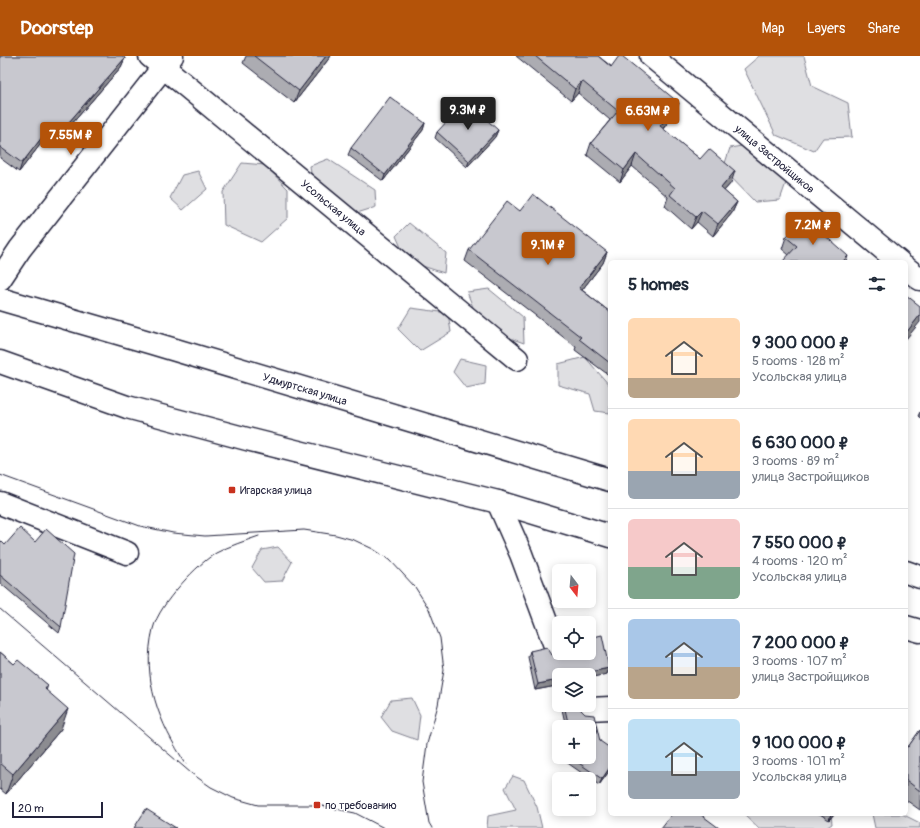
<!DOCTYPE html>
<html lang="en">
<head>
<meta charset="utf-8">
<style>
  body { margin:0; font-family:Pangolin,sans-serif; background:#f2f2f3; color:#1f2937; height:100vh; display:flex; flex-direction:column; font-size:15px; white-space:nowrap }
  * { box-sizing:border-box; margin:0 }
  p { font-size:13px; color:#747a83 }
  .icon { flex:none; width:22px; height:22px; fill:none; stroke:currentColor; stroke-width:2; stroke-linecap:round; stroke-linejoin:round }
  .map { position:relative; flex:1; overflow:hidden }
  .details { position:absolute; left:608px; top:204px; width:300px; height:556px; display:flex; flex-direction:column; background:#fff; border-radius:6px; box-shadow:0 2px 10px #0003 }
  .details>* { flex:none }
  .needle { width:26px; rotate:164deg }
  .buttons { position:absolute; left:552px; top:508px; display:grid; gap:8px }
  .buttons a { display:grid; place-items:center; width:44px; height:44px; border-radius:6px; background:#fff; box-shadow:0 2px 10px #0003; font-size:20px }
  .scale { position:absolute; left:12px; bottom:10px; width:91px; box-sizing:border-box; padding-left:4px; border:2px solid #22223b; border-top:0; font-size:11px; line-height:14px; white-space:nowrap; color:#22223b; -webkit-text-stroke:3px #fff; paint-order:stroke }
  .price { position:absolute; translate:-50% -34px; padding:0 9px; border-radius:4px; background:#b45309; color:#fff; font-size:13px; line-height:26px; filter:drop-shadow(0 1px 2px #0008) }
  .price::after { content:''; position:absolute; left:50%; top:24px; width:12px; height:9px; margin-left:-6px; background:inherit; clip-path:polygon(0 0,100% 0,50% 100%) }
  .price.current { background:#222; color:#fff }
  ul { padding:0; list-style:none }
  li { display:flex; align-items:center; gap:12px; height:100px; padding:0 20px }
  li+li { border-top:1px solid #e0e1e3 }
  li span { display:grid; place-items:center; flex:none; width:112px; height:80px; border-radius:6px; color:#555 }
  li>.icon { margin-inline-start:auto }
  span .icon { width:48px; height:48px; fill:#fffc; stroke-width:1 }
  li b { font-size:17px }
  h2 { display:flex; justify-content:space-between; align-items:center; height:48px; padding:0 20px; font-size:17px }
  header { display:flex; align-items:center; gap:24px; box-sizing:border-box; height:56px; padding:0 20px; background:#b45309; color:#fff }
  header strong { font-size:19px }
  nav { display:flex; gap:22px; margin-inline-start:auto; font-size:14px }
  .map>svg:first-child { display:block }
  .green { fill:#dfdfe2; stroke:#80808e }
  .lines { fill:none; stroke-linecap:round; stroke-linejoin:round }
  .minor-casing { stroke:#22223b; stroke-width:25 }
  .major-casing { stroke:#22223b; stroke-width:25 }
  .minor { stroke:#fff; stroke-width:22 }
  .major { stroke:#fff; stroke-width:22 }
  .tram { stroke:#22223b; stroke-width:1 }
  .wall { fill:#acacb2; stroke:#22223b }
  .shaded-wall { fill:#8c8c91; stroke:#22223b }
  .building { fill:#c8c8cf; stroke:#22223b }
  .poi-dot { fill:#c8321e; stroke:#fff; stroke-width:1.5 }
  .labels { text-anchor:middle; stroke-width:3; stroke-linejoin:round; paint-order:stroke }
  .street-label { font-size:11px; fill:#22223b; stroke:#fff }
  .poi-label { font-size:11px; fill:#22223b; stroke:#fff; text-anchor:start }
</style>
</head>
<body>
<header>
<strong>Doorstep</strong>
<nav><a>Map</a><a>Layers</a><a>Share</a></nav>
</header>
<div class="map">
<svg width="920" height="772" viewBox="0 0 920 772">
  <rect width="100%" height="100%" fill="#fff"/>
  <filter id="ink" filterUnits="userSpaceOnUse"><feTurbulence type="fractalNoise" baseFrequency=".025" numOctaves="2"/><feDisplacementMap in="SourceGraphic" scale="8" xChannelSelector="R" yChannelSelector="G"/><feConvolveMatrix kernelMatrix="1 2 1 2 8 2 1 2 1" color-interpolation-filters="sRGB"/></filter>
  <g filter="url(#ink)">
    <path class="green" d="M759,0H804L812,30L848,47L852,81L823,82L814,95L776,79L744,13Z
      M747,89L787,124L780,144L755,146L723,113L730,92Z
      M328,103L375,134L376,151L357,157L312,125L310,110Z
      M242,107L265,109L288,133V162L261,186L224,169L223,136Z
      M198,115L207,133L183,154L170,142L182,119Z
      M409,167L446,197L444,217L407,205L396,180Z
      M489,233L523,261L524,287L504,280L478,264L467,236Z
      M411,252L448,257L451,276L420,295L398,273Z
      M585,301L610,330V357L595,355L590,338L558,329V308Z
      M460,303L486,309L485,328L466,332L453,316Z
      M278,491L292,506L282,525L264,526L252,512L262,494Z
      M412,642L420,659L417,684L392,675L381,661L391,644Z
      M513,720L524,724L537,751L542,772H487L488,760L516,754L505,732Z
      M744,758H831L832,768L826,772H759Z
      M872,758H902L920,767V772H875Z"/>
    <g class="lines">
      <g class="minor-casing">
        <g id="minor">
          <path id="s1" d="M150,0L517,303"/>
          <path id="s2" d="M651,0L899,206"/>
          <path d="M906,212L920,223"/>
          <path d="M0,223L20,193L172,0"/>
          <path d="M498,446L521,498L557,595"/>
          <path d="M0,447L127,497"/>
          <path d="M589,653L610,652"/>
        </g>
      </g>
      <g class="major-casing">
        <g id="major">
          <path id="s3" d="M0,243L152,287L610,424"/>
          <path d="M0,306L127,351L247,383L498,446L610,480"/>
          <path d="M906,516L920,521"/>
          <path d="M906,571L920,575"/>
        </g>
      </g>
      <use href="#minor" class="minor"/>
      <use href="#major" class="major"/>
      <path class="tram" d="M0,419L140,470L173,477L205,480L304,474L336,479L354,484L373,493L390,504L415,531L429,553L440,582L444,614L438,649L427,688L422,726L429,767L432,772
        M0,553L191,717L211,731L233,742L258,749H317L355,757L384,772
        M186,708C159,667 141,623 153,573C156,560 169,542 178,532C188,520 203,505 216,497C229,490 245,485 259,480"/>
    </g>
    <path class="wall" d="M0,0L125,2L121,11L51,92L43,85L19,116L0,102Z
      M246,0H331L294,47L243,7Z
      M516,0H598L674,59L663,73L700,103L731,127L724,135L737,146L732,157L713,180L697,166L691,173L665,150L668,141L632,110L620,126L587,99L591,87L610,64L578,37L571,45Z
      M425,67L423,74L383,125L348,99L351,92Z
      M498,74L495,81L467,111L435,82L437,76Z
      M520,155L607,196L603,207L582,234L610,256V320L575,294L576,291L465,205L469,194Z
      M786,181L846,206L789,199L782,193Z
      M920,356V362L918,360Z
      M0,484L61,571L59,577L0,527Z
      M530,595L552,599L557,601L609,612L607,618L559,619V642L556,630L535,634L528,601Z
      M0,596L14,608L48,629L46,635L61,673L6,738L0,733Z
      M561,649H579L581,654L600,685L610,714L599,729L559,701H589V671H566Z
      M920,674V754L906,744V690L908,691Z
      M559,692V701L556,699Z
      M820,758H834L829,764Z"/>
    <path class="shaded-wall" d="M326,0H331L294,47L299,35Z
      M125,2L121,11L51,92L54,83Z
      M582,25L578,37L571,45L575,33Z
      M679,47L674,59L655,82L660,70Z
      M425,67L423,74L383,125L385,119Z
      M498,74L495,81L467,111L469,105Z
      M46,76L43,85L19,116L22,107Z
      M636,98L632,110L620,126L624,114Z
      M735,115L731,127L716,144L721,132Z
      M737,146L732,157L713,180L718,168Z
      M702,155L697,166L691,173L696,161Z
      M607,196L603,207L575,243L579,232Z
      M848,200L846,206H842Z
      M920,259V266L906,283V277Z
      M609,612L607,618L589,622V619H584L585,617Z
      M558,624L556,630L535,634L538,628Z
      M68,653L61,673L6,738L13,718Z
      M610,711V714L599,729L602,723Z
      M831,758H834L829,764Z"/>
    <path class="building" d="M0,0H122L125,2L54,83L46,76L22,107L0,91Z
      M254,0H326L299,35Z
      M535,0H598L611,11L619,0H622L679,47L660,70L700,103L709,93L735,115L721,132L737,146L718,168L702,155L696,161L670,139L675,132L636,98L624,114L591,87L618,55L582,25L575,33Z
      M390,41L425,67L385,119L351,92Z
      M466,45L498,74L469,105L437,76Z
      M533,138L607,196L579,232L610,256V307L579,283L581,281L469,194L507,145L520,155Z
      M804,161L848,200L842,206H782L797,190L786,181Z
      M906,239L920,250V259L906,277Z
      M20,472L35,486L46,473L74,498L61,571L0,519V484L5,489Z
      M602,579L609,612L585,617V619H559V626L558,624L538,628L530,595L547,591L552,599L557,601H563L568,597H589V582Z
      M0,596L14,608L18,604L48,629L45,633L68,653L13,718L0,707Z
      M564,649H579L581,654L585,658L594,659L600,685L610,692V711L602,723L570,701H589V671H569Z
      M920,674V735L906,724V690L908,691Z
      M146,753L176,772H134Z
      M672,758H700L719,772H661Z"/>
  </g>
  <g class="poi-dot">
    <rect x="228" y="430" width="8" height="8" rx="2"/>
    <rect x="313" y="745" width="8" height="8" rx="2"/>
  </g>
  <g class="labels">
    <g class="street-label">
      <text dy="4" stroke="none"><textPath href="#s2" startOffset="161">улица Застройщиков</textPath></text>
      <text dy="4" stroke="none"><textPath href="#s1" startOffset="238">Усольская улица</textPath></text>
      <text dy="4" stroke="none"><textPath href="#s3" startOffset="318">Удмуртская улица</textPath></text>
    </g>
    <g class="poi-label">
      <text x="240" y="438">Игарская улица</text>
      <text x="325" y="753">по требованию</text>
    </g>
  </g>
</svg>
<div class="buttons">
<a><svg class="needle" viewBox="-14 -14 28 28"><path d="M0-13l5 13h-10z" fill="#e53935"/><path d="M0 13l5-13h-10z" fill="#747a83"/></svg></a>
<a><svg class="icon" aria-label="locate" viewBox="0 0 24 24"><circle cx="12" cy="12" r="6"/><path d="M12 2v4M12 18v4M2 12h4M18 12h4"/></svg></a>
<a><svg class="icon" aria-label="layers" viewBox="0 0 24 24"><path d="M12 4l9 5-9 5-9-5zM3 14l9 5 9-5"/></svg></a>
<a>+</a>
<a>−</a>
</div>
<div class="scale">20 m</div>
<b class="price current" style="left:468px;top:75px">9.3M ₽</b>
<b class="price" style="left:648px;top:76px">6.63M ₽</b>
<b class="price" style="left:71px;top:100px">7.55M ₽</b>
<b class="price" style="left:813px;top:190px">7.2M ₽</b>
<b class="price" style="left:548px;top:210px">9.1M ₽</b>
<section class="details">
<h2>5 homes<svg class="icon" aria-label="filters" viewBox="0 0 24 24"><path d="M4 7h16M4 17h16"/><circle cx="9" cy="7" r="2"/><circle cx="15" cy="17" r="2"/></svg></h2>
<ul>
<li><span style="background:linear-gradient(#ffd9b3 75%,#b9a48a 0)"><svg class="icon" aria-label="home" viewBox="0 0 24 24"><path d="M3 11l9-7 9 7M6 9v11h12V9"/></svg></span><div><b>9 300 000 ₽</b><p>5 rooms · 128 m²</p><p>Усольская улица</p></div></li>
<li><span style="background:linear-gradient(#ffd9b3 65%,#9aa5b1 0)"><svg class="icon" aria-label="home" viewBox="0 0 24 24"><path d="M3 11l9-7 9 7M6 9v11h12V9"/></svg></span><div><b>6 630 000 ₽</b><p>3 rooms · 89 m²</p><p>улица Застройщиков</p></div></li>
<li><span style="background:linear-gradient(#f6c9c9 60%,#7fa58c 0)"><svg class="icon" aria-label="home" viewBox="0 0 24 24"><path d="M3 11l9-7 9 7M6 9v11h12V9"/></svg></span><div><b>7 550 000 ₽</b><p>4 rooms · 120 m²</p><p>Усольская улица</p></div></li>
<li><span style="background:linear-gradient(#a9c7e8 60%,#b9a48a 0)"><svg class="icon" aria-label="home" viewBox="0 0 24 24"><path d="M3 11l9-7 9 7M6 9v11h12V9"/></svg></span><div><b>7 200 000 ₽</b><p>3 rooms · 107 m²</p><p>улица Застройщиков</p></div></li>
<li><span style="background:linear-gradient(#bfe0f5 65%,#9aa5b1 0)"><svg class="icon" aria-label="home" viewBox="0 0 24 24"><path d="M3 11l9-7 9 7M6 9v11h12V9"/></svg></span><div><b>9 100 000 ₽</b><p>3 rooms · 101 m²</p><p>Усольская улица</p></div></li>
</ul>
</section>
</div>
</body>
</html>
